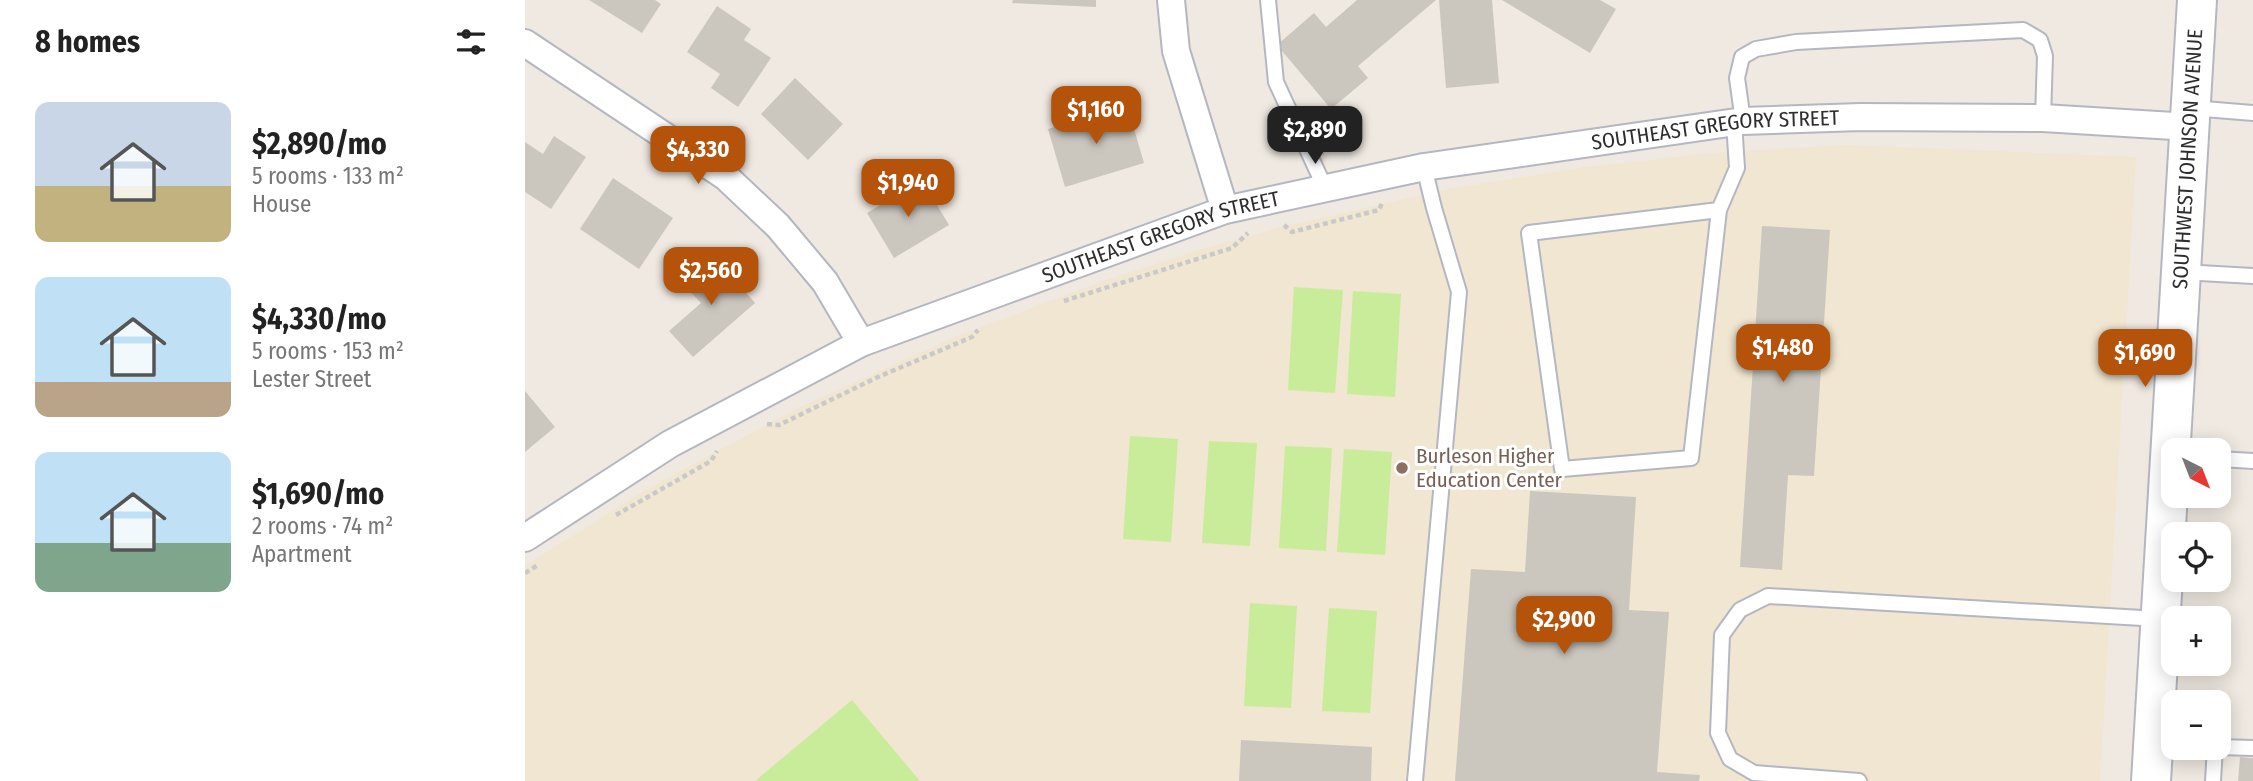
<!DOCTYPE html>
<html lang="en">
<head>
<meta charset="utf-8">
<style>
  body { margin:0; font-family:"Fira Sans Condensed",sans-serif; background:#f6f6f6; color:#222; height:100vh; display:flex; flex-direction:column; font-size:26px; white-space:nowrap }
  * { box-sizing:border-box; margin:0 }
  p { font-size:23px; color:#767676 }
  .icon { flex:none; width:38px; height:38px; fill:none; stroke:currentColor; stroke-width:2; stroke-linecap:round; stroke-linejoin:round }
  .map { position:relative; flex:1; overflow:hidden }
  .panel { display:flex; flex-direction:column; background:#fff; width:525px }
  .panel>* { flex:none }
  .needle { width:46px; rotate:138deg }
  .fabs { position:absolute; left:1636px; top:438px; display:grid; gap:14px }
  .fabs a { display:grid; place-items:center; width:70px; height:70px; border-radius:14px; background:#fff; box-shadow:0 4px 18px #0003; font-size:35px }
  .price { position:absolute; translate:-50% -60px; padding:0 16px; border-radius:14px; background:#b45309; color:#fff; font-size:23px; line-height:46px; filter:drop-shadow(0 2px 4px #0008) }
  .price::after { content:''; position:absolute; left:50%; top:42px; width:21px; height:16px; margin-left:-10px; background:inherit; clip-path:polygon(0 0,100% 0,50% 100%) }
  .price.on { background:#222; color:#fff }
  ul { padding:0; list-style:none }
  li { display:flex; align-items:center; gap:21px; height:175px; padding:0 35px }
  li span { display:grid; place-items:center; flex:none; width:196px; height:140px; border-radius:14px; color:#555 }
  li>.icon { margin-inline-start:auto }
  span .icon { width:84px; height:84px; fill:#fffc; stroke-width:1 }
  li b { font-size:30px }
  h2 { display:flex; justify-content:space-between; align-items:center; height:84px; padding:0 35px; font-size:30px }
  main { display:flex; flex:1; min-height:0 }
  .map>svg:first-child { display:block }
  .education { fill:#f0e6d1 }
  .pitch { fill:#c9ec9a }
  .building { fill:#cbc7bf }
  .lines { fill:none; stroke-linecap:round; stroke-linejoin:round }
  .lane-casing { stroke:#b4b7c1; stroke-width:18 }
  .street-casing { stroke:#b4b7c1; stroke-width:30 }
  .secondary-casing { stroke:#b4b7c1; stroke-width:42 }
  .path { stroke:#c9c9c9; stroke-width:4.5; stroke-dasharray:5 3.5; stroke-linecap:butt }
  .lane { stroke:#fff; stroke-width:14 }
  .street { stroke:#fff; stroke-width:26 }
  .secondary { stroke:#fff; stroke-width:38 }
  .education-dot { fill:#8d6e63; stroke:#fff; stroke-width:2.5 }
  .labels { text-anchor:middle; stroke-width:6; stroke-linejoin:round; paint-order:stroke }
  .street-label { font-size:21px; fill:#2e2e2e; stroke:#fff }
  .education-label { font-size:21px; fill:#785e54; stroke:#fff; text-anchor:start }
</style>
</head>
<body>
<main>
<section class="panel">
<h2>8 homes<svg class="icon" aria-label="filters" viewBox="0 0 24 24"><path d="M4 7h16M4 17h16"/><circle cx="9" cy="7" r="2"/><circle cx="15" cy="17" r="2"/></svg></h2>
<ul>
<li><span style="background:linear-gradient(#c9d6e8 60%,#c2b280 0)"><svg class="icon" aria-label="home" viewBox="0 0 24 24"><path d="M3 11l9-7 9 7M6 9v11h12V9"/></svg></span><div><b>$2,890/mo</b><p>5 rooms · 133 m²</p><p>House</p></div></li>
<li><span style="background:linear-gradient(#bfe0f5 75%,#b9a48a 0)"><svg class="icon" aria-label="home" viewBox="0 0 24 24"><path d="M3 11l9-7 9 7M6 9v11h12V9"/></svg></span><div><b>$4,330/mo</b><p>5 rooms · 153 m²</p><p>Lester Street</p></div></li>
<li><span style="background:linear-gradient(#bfe0f5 65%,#7fa58c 0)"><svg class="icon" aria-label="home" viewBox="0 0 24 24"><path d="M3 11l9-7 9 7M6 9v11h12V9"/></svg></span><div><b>$1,690/mo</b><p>2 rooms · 74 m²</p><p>Apartment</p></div></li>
</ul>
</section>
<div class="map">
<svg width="1728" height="781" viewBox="0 0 1728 781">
  <rect width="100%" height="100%" fill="#efe9e1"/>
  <path class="education" d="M1322,145L1611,157L1575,781H0V566L117,492L275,407L430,337L584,279L670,251L757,227L924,189L1054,168L1186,153Z"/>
  <path class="pitch" d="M769,287L818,290L810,393L763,390Z
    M828,291L876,294L870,397L822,394Z
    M605,436L653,439L646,542L598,539Z
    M684,441L732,443L725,546L677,543Z
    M760,446L807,448L801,551L754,548Z
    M819,449L867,452L860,555L812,552Z
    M725,603L772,606L766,708L719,706Z
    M804,608L852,611L845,713L797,711Z
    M327,700L395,781H230Z"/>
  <path class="building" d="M64,0H130L136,4L117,33Z
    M488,0H571V7L487,3Z
    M832,0H911L833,66L843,78L806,109L752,45L789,13L801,27Z
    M914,0H967L974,83L921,88Z
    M977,0H1075L1091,9L1065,53Z
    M192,6L226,29L219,40L246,58L213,107L186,88L195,74L162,52Z
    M270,78L318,124L283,160L236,114Z
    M602,105L619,163L540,187L523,129Z
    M29,136L61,157L26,209L0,192V142L18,154Z
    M88,178L148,218L114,269L55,229Z
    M397,180L424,225L369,258L342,213Z
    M1237,226L1305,230L1289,476L1263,475L1257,570L1215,567Z
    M190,257L230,303L168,357L144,331L176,303L159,285Z
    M0,391L30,427L0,452Z
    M1005,491L1111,497L1104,610L1144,612L1132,772L1175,775L1174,781H930L946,569L1000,572Z
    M716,740L847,747L846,781H714Z
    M1715,757L1728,758V781H1713Z"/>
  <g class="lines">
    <g class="lane-casing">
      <path id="lane" d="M743,0L751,82L800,188
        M1667,108L1728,113
        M1218,121L1212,78L1217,57L1231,49L1271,42L1498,30L1515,40L1520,56L1518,118
        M1194,210L1004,233L1037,469L1166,458L1194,210L1212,168L1209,122
        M1657,272L1728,276
        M1694,459L1728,461
        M1694,747L1728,748
        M890,781L934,292L909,208L899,167
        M1334,781L1229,773L1205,759L1193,733L1197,635L1215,610L1243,596L1634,619
        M1688,781L1690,747"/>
    </g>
    <g class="street-casing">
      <g id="street">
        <path d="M646,0L651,51L700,210"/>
        <path d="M0,43L201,177L253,226L300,282L336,343"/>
        <path id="s1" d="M0,538L145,444L336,343L700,210L899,167L1218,121L1336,117L1518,118L1665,127"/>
      </g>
    </g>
    <g class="secondary-casing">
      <g id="secondary">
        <path id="s2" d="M1626,781L1672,0"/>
      </g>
    </g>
    <path class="path" d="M759,225L767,232L854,210L857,203
      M539,301L707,248L723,233
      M242,424L254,425L353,377L447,337L453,330
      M91,515L186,461L192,451
      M0,573L13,565"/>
    <use href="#lane" class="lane"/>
    <use href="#street" class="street"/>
    <use href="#secondary" class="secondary"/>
  </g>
  <circle class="education-dot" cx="877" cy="468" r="7"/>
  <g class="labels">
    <g class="street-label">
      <text dy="7" stroke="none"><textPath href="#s1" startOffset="1274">SOUTHEAST GREGORY STREET</textPath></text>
      <text dy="7" stroke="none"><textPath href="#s2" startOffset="623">SOUTHWEST JOHNSON AVENUE</textPath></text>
      <text dy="7" stroke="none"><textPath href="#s1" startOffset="707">SOUTHEAST GREGORY STREET</textPath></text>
    </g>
    <g class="education-label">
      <text x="891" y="463">Burleson Higher<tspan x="891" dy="24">Education Center</tspan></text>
    </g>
  </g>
</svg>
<div class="fabs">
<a><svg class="needle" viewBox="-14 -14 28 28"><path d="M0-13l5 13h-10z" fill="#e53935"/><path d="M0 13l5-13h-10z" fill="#767676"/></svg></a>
<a><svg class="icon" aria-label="locate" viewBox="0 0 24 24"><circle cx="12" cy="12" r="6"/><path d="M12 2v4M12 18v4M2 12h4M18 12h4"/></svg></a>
<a>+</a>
<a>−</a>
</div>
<b class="price" style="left:571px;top:146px">$1,160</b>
<b class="price on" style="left:790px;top:166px">$2,890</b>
<b class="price" style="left:173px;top:186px">$4,330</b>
<b class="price" style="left:383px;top:219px">$1,940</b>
<b class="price" style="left:186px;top:307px">$2,560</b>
<b class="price" style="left:1258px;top:384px">$1,480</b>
<b class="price" style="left:1620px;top:389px">$1,690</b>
<b class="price" style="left:1039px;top:656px">$2,900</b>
</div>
</main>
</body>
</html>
